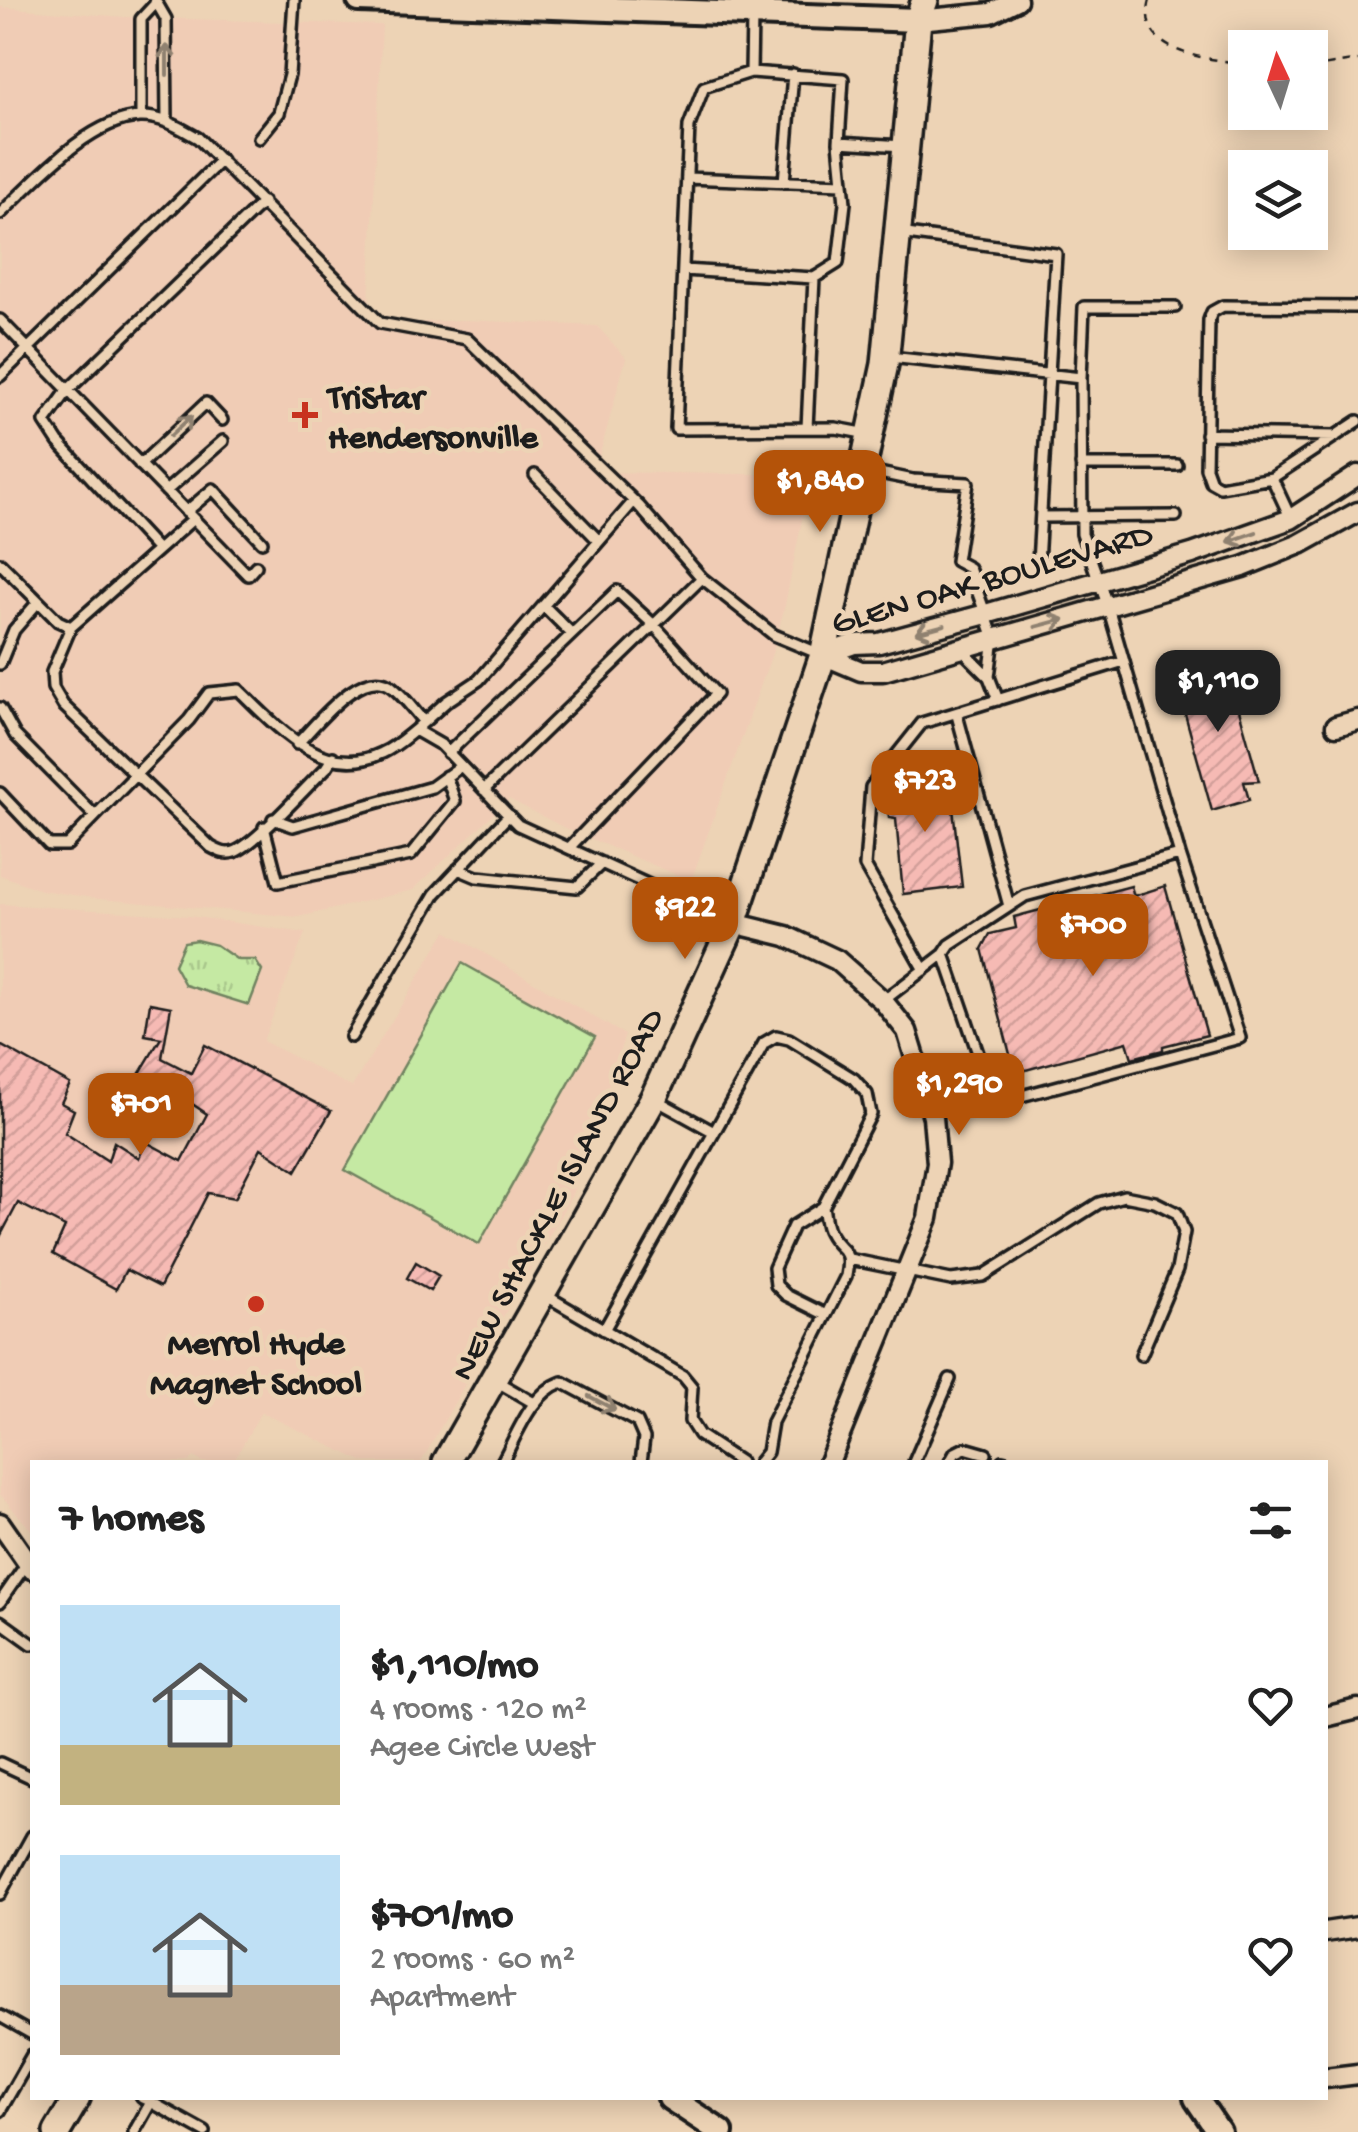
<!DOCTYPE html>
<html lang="en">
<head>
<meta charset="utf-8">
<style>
  body { margin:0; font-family:"Gochi Hand",sans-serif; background:#f6f6f6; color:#222; height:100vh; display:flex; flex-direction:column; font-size:38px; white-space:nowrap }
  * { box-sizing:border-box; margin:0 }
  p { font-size:32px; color:#767676 }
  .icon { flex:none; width:55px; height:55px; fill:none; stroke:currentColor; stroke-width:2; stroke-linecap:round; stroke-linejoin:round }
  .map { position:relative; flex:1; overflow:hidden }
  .drawer { position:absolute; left:30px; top:1460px; width:1298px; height:640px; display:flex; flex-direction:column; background:#fff; border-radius:0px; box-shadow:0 5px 25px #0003 }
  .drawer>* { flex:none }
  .needle { width:65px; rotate:356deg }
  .tools { position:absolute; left:1228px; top:30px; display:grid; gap:20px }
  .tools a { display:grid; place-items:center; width:100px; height:100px; border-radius:0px; background:#fff; box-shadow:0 5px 25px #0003; font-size:50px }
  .price { position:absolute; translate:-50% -85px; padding:0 22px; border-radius:20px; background:#b45309; color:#fff; font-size:32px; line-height:65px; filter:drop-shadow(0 2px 5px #0008) }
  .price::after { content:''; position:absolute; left:50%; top:60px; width:30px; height:22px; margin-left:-15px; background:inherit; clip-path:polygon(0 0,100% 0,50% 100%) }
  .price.selected { background:#222; color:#fff }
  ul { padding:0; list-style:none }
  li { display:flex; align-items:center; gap:30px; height:250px; padding:0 30px }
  li span { display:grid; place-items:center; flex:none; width:280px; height:200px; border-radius:0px; color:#555 }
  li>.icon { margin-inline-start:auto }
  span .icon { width:120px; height:120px; fill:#fffc; stroke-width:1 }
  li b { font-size:42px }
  h2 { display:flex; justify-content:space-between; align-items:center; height:120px; padding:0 30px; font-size:42px }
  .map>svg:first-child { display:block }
  .built { fill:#f0ccb5 }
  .green { fill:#c5e9a3; stroke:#708260; stroke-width:2.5 }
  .park { fill:url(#park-tufts); stroke:#708260; stroke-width:2.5 }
  .building { fill:url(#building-hatch); stroke:#1c1c1c; stroke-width:2.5 }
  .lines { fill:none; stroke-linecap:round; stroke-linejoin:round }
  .service-casing { stroke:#1c1c1c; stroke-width:16 }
  .minor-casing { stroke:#1c1c1c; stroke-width:25 }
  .tertiary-casing { stroke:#1c1c1c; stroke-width:30 }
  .secondary-casing { stroke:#1c1c1c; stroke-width:32 }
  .path { stroke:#1c1c1c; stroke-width:2.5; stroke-dasharray:8 8; stroke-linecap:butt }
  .service { stroke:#edd3b5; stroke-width:9 }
  .minor { stroke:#edd3b5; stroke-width:18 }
  .tertiary { stroke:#edd3b5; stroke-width:22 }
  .secondary { stroke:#edd3b5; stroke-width:25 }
  .oneway { stroke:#8f8170 }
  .poi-dot { fill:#c8321e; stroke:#edd3b5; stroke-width:4 }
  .labels { text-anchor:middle; stroke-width:9; stroke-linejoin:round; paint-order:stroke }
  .poi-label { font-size:35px; font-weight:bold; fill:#1c1c1c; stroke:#edd3b5; text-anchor:start }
  .street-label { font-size:35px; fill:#1c1c1c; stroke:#edd3b5 }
</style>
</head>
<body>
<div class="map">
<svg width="1358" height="2132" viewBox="0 0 1358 2132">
  <defs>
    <pattern id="park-tufts" width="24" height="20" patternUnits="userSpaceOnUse" patternTransform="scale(2.5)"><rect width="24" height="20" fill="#c5e9a3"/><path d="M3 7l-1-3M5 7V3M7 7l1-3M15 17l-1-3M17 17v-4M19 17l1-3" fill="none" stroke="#a9c78c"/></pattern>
    <pattern id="building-hatch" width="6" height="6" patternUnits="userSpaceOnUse" patternTransform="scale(2.5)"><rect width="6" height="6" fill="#f6bab4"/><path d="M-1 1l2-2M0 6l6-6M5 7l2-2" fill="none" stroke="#d29f9a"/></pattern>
  </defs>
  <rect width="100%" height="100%" fill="#edd3b5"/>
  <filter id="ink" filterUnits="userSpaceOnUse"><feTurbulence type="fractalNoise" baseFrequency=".01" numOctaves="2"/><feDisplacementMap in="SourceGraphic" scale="20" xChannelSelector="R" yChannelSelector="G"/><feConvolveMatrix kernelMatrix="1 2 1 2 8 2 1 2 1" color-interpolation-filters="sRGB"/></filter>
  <g filter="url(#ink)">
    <path class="built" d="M0,7L125,17L382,25L368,325L462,320L597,326L626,358L595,472L811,475L785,605L773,651L691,881L563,827L509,799L413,890L299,917L100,899L41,890L0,875Z
      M0,904L189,916L305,933L263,1041L352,1087L446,931L625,1035L572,1195L421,1462H364L261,1412L233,1462H202L194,1457L188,1462H32V1531L0,1494Z"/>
    <path class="green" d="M462,963L595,1037L479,1244L345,1170Z"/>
    <path class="park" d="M196,940L216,945L238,960H255L262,971L249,1005L185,985L174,965L184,942Z"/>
    <path class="building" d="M1226,663L1259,781L1244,782L1249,800L1212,811L1175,678Z
      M926,778L928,785L950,782L962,887L903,894L896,819L889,818L886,782Z
      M1131,886L1134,896L1165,886L1207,1035L1163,1046V1050L1132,1058L1127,1042L1015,1073L982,949L990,934L1016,928L1014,917Z
      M150,1003L171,1007L162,1058L191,1073L205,1045L331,1111L296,1171L261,1148L235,1198L208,1193L160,1287L126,1270L116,1289L53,1254L65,1227L18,1203L0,1237V1045L70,1084L61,1103L74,1110L65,1133L108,1161L114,1142L139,1158L146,1142L182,1161L207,1114L161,1083L156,1089L137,1078L161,1038L145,1035Z
      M416,1262L439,1276L430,1291L407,1278Z"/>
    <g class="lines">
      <g class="service-casing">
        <path id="service" d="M155,0L166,19L167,121
          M752,17L751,72L843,79L839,142L903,146
          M751,72L704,87L689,126L676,429L836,428L868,434
          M141,117V19L155,4
          M259,138L279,113L289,75L294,0
          M687,178L843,184
          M784,182L793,74
          M0,214C35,181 89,119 140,117C162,116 180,128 198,138L380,323L467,339L639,506L702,578L774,635L820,654
          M899,233L1056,254L1038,563
          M683,270L814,278
          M0,320L248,575L256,566
          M0,376L221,160
          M1081,378L1084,307H1175
          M807,428L814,278L838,263L845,203L839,142
          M1206,434L1336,436
          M140,465L206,403L222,420
          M1081,465H1177
          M865,470L913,480L968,483L956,561L969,568L994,638L989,677
          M535,475L599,541
          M1272,478L1358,421
          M166,491L223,441
          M186,512L213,489L262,542
          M1041,517L1176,516
          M193,519L71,627L52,672L53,688L63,705L211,847C219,851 225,855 234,852C255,845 307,786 326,768L333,757
          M1291,519L1272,478L1220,487L1211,482L1206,468L1209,320L1212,312L1223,306L1358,307
          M157,549L58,442L45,422L68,390L263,202
          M0,563L58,621L71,627
          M544,606L572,634
          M962,650L989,677L998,700
          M0,664L14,630L38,602
          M0,708L15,735L95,816
          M957,715L1009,906
          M415,730L446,702L479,680L634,501
          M297,744C316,725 363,663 392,687C404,696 414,711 424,722
          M448,753L617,591L654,625L716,694L569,848
          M484,790L702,578
          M0,793L49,845H67L189,720L209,693L239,690C276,726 324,781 382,753C394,748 405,738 415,730L441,745L518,825L730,922
          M273,819L293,826L432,787L461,766
          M264,827L278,882L411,855L455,801L446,776
          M458,869L477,877L577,887L602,863
          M944,954L995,1103L1240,1038L1180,855
          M924,970L865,866L871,787L922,723L1124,661
          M883,1001L944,954L950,945L1025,896L1180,855L1108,607L1082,534L1081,378L890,357
          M351,1037L435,894L509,815
          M656,1100L714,1132
          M823,1207L793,1226L774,1268L776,1285L786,1295L826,1315
          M849,1259L951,1280L983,1276L1099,1203L1124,1196L1155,1202L1177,1213L1184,1232L1177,1270L1141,1355
          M545,1295L683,1376L692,1387L690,1421L699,1435L740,1462
          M604,1330L764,1043L776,1036L789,1039L854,1079L867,1094L871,1114L823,1207C825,1215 825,1226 829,1232C840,1254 852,1245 846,1276L772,1422L767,1452L759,1462
          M496,1381L534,1403
          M1002,1461L1006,1462
          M502,1462C517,1435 531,1393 562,1382L637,1422L644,1438L641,1462
          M914,1462L950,1379
          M950,1462L955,1453L965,1448L986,1454
          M0,1602L27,1563
          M0,1621L32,1644
          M0,1763L32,1778
          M0,1894L32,1836
          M0,2016L32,2034
          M151,2102L205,2132
          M0,2111L32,2055
          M134,2132L151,2102L142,2098"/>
      </g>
      <g class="minor-casing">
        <path id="minor" d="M918,20L991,13L1017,0
          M823,655L854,644L879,643L986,614L1192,554L1291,519L1358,475
          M823,655L861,671H883L1243,567L1300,544L1358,512
          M1336,726L1358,720
          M733,923L786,936L837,960L883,1001L907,1031L933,1117L937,1163L928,1218L829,1462
          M0,1523L32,1569
          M1325,1717L1358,1709
          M1325,1932L1358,1927
          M1325,2078L1358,2074"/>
      </g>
      <g class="tertiary-casing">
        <path id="tertiary" d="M359,0L918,20
          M670,2098L721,2132
          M1196,2098L1219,2132"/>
      </g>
      <g class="secondary-casing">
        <path id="secondary" d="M446,1462L653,1099L733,923L823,655L885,364L918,20L925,0
          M57,2132L77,2098"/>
      </g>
      <path class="path" d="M1150,0C1135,55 1208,58 1245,64
        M1310,68L1358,60"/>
      <use href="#service" class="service"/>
      <use href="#minor" class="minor"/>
      <use href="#tertiary" class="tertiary"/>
      <use href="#secondary" class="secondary"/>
    </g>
    <defs><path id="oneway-shaft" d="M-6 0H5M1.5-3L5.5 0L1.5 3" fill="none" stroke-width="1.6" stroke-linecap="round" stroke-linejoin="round" transform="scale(2.5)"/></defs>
    <g class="oneway">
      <use href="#oneway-shaft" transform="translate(167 60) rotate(-90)"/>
      <use href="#oneway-shaft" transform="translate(181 426) rotate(-43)"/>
      <use href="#oneway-shaft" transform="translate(1242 537) rotate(161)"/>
      <use href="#oneway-shaft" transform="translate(1050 623) rotate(-15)"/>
      <use href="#oneway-shaft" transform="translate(930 629) rotate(165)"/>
      <use href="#oneway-shaft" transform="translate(602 1403) rotate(28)"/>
    </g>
  </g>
  <g class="poi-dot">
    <path d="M300 400h10v10h10v10h-10v10h-10v-10h-10v-10h10z"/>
    <circle cx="256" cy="1304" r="10"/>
  </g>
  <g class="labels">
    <g class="poi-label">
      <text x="328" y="407">TriStar<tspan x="328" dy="40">Hendersonville</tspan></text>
      <text x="256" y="1353" text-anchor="middle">Merrol Hyde<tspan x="256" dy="40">Magnet School</tspan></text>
    </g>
    <g class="street-label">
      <text transform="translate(991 576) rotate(-16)" y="12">GLEN OAK BOULEVARD</text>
      <text transform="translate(555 1193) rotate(-62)" y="12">NEW SHACKLE ISLAND ROAD</text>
    </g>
  </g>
</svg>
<div class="tools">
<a><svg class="needle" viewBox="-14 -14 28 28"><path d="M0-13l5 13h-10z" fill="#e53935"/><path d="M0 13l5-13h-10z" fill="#767676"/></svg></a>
<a><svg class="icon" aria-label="layers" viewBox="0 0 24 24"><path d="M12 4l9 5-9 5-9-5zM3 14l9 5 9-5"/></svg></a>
</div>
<b class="price" style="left:820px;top:535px">$1,840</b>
<b class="price selected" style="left:1218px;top:735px">$1,110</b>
<b class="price" style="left:925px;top:835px">$723</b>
<b class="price" style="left:685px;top:962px">$922</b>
<b class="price" style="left:1093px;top:979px">$700</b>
<b class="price" style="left:959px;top:1138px">$1,290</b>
<b class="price" style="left:141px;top:1158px">$701</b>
<section class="drawer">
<h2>7 homes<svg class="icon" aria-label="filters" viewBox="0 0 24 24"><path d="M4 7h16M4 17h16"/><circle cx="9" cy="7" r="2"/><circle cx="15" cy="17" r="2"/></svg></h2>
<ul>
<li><span style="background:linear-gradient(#bfe0f5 70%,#c2b280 0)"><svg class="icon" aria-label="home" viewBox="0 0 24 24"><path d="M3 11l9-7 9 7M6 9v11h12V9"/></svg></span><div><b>$1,110/mo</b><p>4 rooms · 120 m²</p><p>Agee Circle West</p></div><svg class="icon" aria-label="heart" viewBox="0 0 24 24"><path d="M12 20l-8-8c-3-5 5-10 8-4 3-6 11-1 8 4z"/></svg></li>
<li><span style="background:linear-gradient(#bfe0f5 65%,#b9a48a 0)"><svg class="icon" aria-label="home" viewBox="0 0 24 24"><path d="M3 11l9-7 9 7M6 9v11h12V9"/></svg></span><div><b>$701/mo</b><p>2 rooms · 60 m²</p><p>Apartment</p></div><svg class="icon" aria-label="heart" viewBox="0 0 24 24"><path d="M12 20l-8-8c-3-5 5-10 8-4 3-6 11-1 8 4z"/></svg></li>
</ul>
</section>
</div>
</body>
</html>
